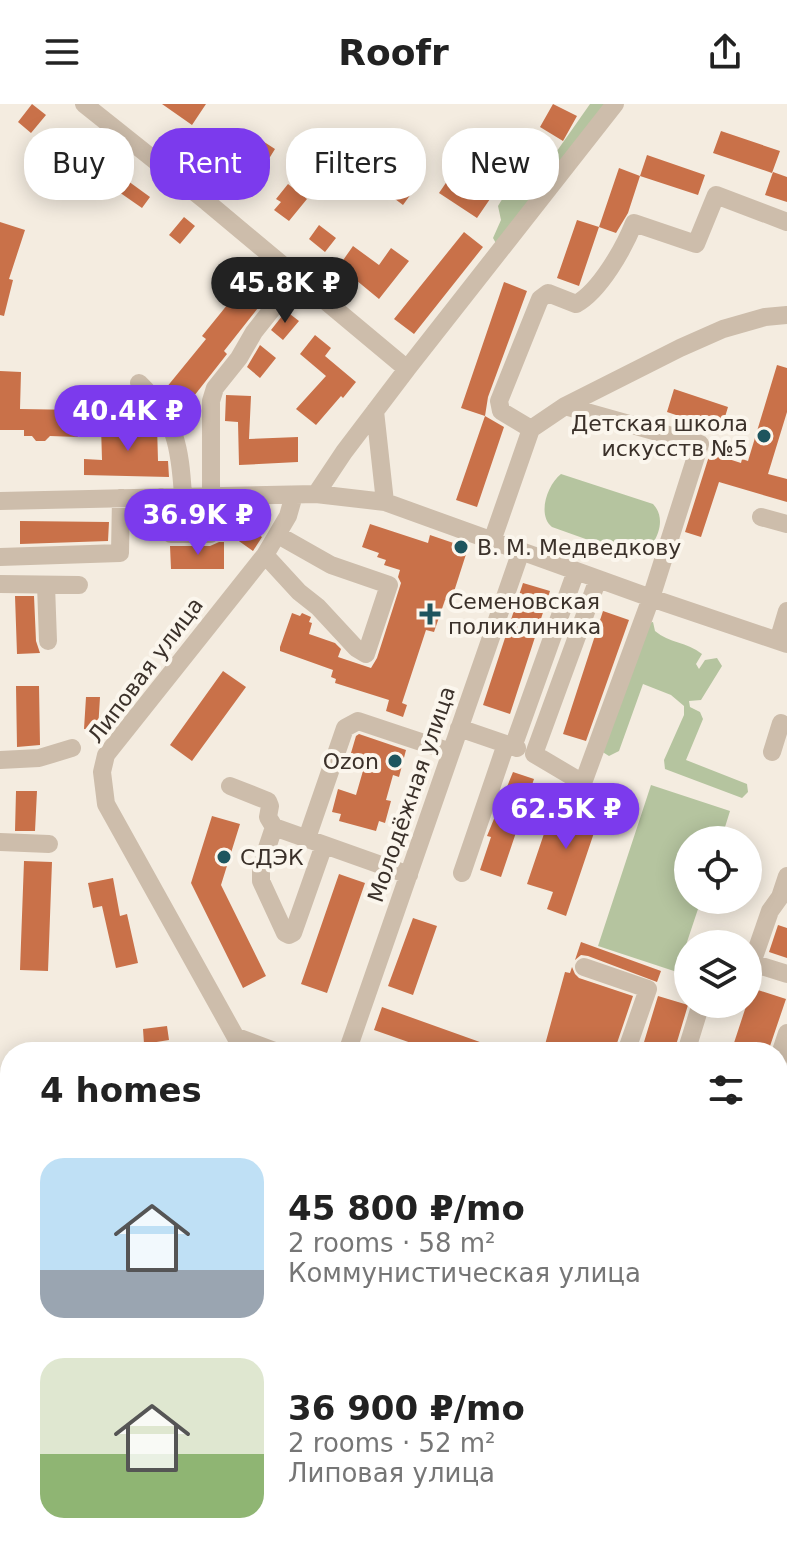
<!DOCTYPE html>
<html lang="en">
<head>
<meta charset="utf-8">
<style>
  body { margin:0; font-family:"DejaVu Sans",sans-serif; background:#f2f2f2; color:#222; height:100vh; display:flex; flex-direction:column; font-size:30px; white-space:nowrap }
  * { box-sizing:border-box; margin:0 }
  p { font-size:26px; color:#767676 }
  .icon { flex:none; width:44px; height:44px; fill:none; stroke:currentColor; stroke-width:2; stroke-linecap:round; stroke-linejoin:round }
  .map { position:relative; flex:1; overflow:hidden }
  .side { position:absolute; left:0px; top:938px; width:788px; height:512px; display:flex; flex-direction:column; background:#fff; border-radius:32px 32px 0 0; box-shadow:0 4px 20px #0003 }
  .side>* { flex:none }
  .hud { position:absolute; left:24px; top:24px; width:740px; height:72px; display:flex; gap:16px }
  .controls { position:absolute; left:674px; top:722px; display:grid; gap:16px }
  .controls a { display:grid; place-items:center; width:88px; height:88px; border-radius:50%; background:#fff; box-shadow:0 4px 20px #0003; font-size:40px }
  .price { position:absolute; translate:-50% -68px; padding:0 18px; border-radius:28px; background:#7c3aed; color:#fff; font-size:26px; line-height:52px; filter:drop-shadow(0 2px 4px #0008) }
  .price::after { content:''; position:absolute; left:50%; top:48px; width:24px; height:18px; margin-left:-12px; background:inherit; clip-path:polygon(0 0,100% 0,50% 100%) }
  .price.on { background:#222; color:#fff }
  ul { padding:0; list-style:none }
  li { display:flex; align-items:center; gap:24px; height:200px; padding:0 40px }
  li span { display:grid; place-items:center; flex:none; width:224px; height:160px; border-radius:24px; color:#555 }
  li>.icon { margin-inline-start:auto }
  span .icon { width:96px; height:96px; fill:#fffc; stroke-width:1 }
  li b { font-size:34px }
  h2 { display:flex; justify-content:space-between; align-items:center; height:96px; padding:0 40px; font-size:34px }
  .chip { padding:0 28px; border-radius:32px; background:#fff; box-shadow:0 4px 20px #0003; font-size:28px; line-height:72px }
  .chip.on { background:#7c3aed; color:#fff }
  header { display:flex; justify-content:space-between; align-items:center; height:104px; padding:0 40px; background:#fff; font-size:36px; font-weight:700 }
  .map>svg:first-child { display:block }
  .green { fill:#b5c49f }
  .building { fill:#c97149 }
  .lines { fill:none; stroke-linecap:round; stroke-linejoin:round }
  .minor { stroke:#cdbdab; stroke-width:18 }
  .poi-dot { fill:#1e555e; stroke:#fbf6ed; stroke-width:3 }
  .labels { text-anchor:middle; stroke-width:8; stroke-linejoin:round; paint-order:stroke }
  .poi-label { font-size:22px; fill:#3b312a; stroke:#fbf6ed; text-anchor:start }
  .street-label { font-size:22px; fill:#3b312a; stroke:#fbf6ed }
</style>
</head>
<body>
<header><svg class="icon" aria-label="menu" viewBox="0 0 24 24"><path d="M4 6h16M4 12h16M4 18h16"/></svg>Roofr<svg class="icon" aria-label="share" viewBox="0 0 24 24"><path d="M12 15V3M7 8l5-5 5 5M5 13v7h14v-7"/></svg></header>
<div class="map">
<svg width="787" height="1450" viewBox="0 0 787 1450">
  <rect width="100%" height="100%" fill="#f4ece0"/>
  <path class="green" d="M590,0H606L497,141L493,134L501,116L498,102L530,49L540,48L552,54Z
    M561,370L653,400C669,416 655,446 636,453L552,423C537,411 547,381 561,370Z
    M653,518L655,527C669,539 687,538 702,550L696,560L699,565L705,556L717,554L722,562L701,596L689,597L690,603L700,608L703,615L686,656L747,680L748,688L742,694L665,665L664,656L684,611V602L671,591L643,580L619,647L609,652L601,647L648,519Z
    M651,681L730,707L721,736H688V796H701L677,868L598,842Z"/>
  <path class="building" d="M32,0L46,11L31,29L18,18Z
    M162,0H206L192,21Z
    M553,0L577,12L563,37L540,23Z
    M721,27L780,47L772,69L713,49Z
    M255,32L275,45L262,66L242,52Z
    M647,51L705,71L698,91L640,72Z
    M619,64L640,72L628,109L616,129L599,123Z
    M454,67L461,71L474,69L477,87L490,95L477,114L439,89Z
    M773,68L787,73V98L765,91Z
    M401,71L416,83L403,101L387,89Z
    M128,77L150,93L142,104L119,88Z
    M288,80L307,95L289,117L274,106L281,98L276,95Z
    M184,113L195,122L180,140L169,131Z
    M577,116L599,123L579,182L557,174Z
    M0,118L25,126L9,175L13,176L4,212L0,211Z
    M319,121L336,134L325,148L309,135Z
    M464,128L483,143L414,230L394,215Z
    M353,142L379,161L391,144L409,157L379,195L339,162Z
    M504,178L527,187L488,293L485,312L461,304Z
    M245,179L265,195L224,247L227,250L183,306L172,297L166,284L206,235L202,232Z
    M286,207L299,217L283,236L271,226Z
    M315,231L331,244L325,252L356,278L343,294L341,292L316,321L296,305L326,272L300,250Z
    M260,241L276,254L260,274L247,263Z
    M777,261L787,264V308L768,370L787,375V398L719,378L701,433L685,428L710,349L741,359L742,355L748,357Z
    M0,267L21,268L20,305L79,306L78,333L50,332L45,337H36L32,332H24V326H0Z
    M127,281L131,299L108,302L105,283Z
    M674,285L728,303L721,326L667,308Z
    M226,291L251,292L249,335L298,333V358L239,361L238,318L225,317Z
    M485,312L504,323L477,403L456,396Z
    M138,321H157L158,357H168L169,373L84,371V355L102,356L101,322Z
    M235,415L262,433L253,447L226,428Z
    M20,417L109,418L108,437L20,440Z
    M370,420L428,439L430,431L468,444L451,497L445,496L434,528L426,526L402,599L407,601L403,613L386,607L389,596L335,579L336,575L331,573L333,566L280,547V543L292,509L300,512L302,509L311,513L309,518L312,519L309,530L335,539L341,545L338,553L371,564L377,554L401,479L398,473L400,466L384,461L386,456L377,453L379,449L362,443Z
    M219,438H224V465H171L170,442H210Z
    M523,479L550,487L510,610L483,601Z
    M15,492H34L36,537L40,549L17,550Z
    M603,507L629,516L586,637L563,630Z
    M223,567L246,583L192,657L170,641Z
    M16,582H39L40,641L17,643Z
    M86,593H100L98,626L84,625Z
    M359,630L406,646L399,673L393,671L386,696L391,697L385,719L379,717L376,727L339,717L341,710L332,708L338,685L356,691L367,653L351,649L356,632Z
    M513,668L534,675L501,773L480,766L491,733L487,732Z
    M16,687H37L35,727H15Z
    M570,687L604,699L566,812L547,805L553,788L527,780L549,715L559,719Z
    M212,712L240,720L221,781L266,872L243,884L191,779Z
    M24,757L52,758L48,867L20,866Z
    M339,770L365,779L327,889L301,880Z
    M113,774L120,812L127,810L138,859L116,864L102,802L93,804L88,779Z
    M413,814L437,822L413,891L388,882Z
    M778,821L787,824V854L769,848Z
    M581,838L661,867L657,878L588,852L581,851L575,856Z
    M572,863L575,870L579,874L633,892L614,948H543L565,868L570,869Z
    M752,884L786,895L768,948H731Z
    M658,892L688,901L674,948H641Z
    M382,903L505,947L504,948H437L374,926Z
    M167,922L169,936L144,940L143,925Z"/>
  <g class="lines">
    <path class="minor" d="M84,0L207,98L407,265L344,348L316,390
      M407,265L615,0
      M139,279C176,315 180,343 183,392
      M565,302L700,340L651,494L583,679L534,650L598,475
      M375,307L385,398
      M531,325L501,307L499,297L540,195L548,189L576,200C600,187 624,144 634,119L696,140L716,91L787,118
      M211,392V297L215,284L239,254L254,228L297,174
      M161,393L171,430H210L233,392
      M0,397L316,390L385,398L651,494L787,540
      M761,413L787,420
      M492,437L531,325L565,302L680,244L723,225L765,213L787,211
      M265,451L299,488L318,503L356,544L366,550L389,481L331,461L278,431
      M0,453L120,449L121,394
      M0,480L79,481
      M46,481L48,537
      M778,537L787,507
      M459,624L517,644
      M513,643L576,467
      M772,648L781,619
      M0,656L39,654L72,644
      M230,682L268,697L270,702L268,713L274,723L409,771
      M274,723L261,762V777L285,829L289,831L293,829L324,741
      M307,734L345,624L358,617L451,648
      M0,738L49,740
      M462,769L506,640
      M787,772L780,793L770,807L752,859L787,870
      M584,863L648,885L626,948
      M237,933L277,948
      M244,948L106,700L102,668L106,651L265,451L288,412L294,391
      M347,948L521,447
      M686,948L699,906
      M778,956L787,929
      M778,1083L787,1057
      M778,1126L787,1129
      M778,1183L782,1172
      M0,1194H10
      M778,1206L787,1223"/>
  </g>
  <g class="poi-dot">
    <circle cx="764" cy="332" r="8"/>
    <circle cx="461" cy="443" r="8"/>
    <path d="M426 498h8v8h8v8h-8v8h-8v-8h-8v-8h8z"/>
    <circle cx="395" cy="657" r="8"/>
    <circle cx="224" cy="753" r="8"/>
  </g>
  <g class="labels">
    <g class="poi-label">
      <text x="748" y="327" text-anchor="end">Детская школа<tspan x="748" dy="25">искусств №5</tspan></text>
      <text x="477" y="451">В. М. Медведкову</text>
      <text x="448" y="505">Семеновская<tspan x="448" dy="25">поликлиника</tspan></text>
      <text x="379" y="665" text-anchor="end">Ozon</text>
      <text x="240" y="761">СДЭК</text>
    </g>
    <g class="street-label">
      <text transform="translate(145 566) rotate(-53)" y="8">Липовая улица</text>
      <text transform="translate(411 690) rotate(-71)" y="8">Молодёжная улица</text>
    </g>
  </g>
</svg>
<div class="controls">
<a><svg class="icon" aria-label="locate" viewBox="0 0 24 24"><circle cx="12" cy="12" r="6"/><path d="M12 2v4M12 18v4M2 12h4M18 12h4"/></svg></a>
<a><svg class="icon" aria-label="layers" viewBox="0 0 24 24"><path d="M12 4l9 5-9 5-9-5zM3 14l9 5 9-5"/></svg></a>
</div>
<b class="price on" style="left:285px;top:221px">45.8K ₽</b>
<b class="price" style="left:128px;top:349px">40.4K ₽</b>
<b class="price" style="left:198px;top:453px">36.9K ₽</b>
<b class="price" style="left:566px;top:747px">62.5K ₽</b>
<div class="hud">
<a class="chip">Buy</a>
<a class="chip on">Rent</a>
<a class="chip">Filters</a>
<a class="chip">New</a>
</div>
<section class="side">
<h2>4 homes<svg class="icon" aria-label="filters" viewBox="0 0 24 24"><path d="M4 7h16M4 17h16"/><circle cx="9" cy="7" r="2"/><circle cx="15" cy="17" r="2"/></svg></h2>
<ul>
<li><span style="background:linear-gradient(#bfe0f5 70%,#9aa5b1 0)"><svg class="icon" aria-label="home" viewBox="0 0 24 24"><path d="M3 11l9-7 9 7M6 9v11h12V9"/></svg></span><div><b>45 800 ₽/mo</b><p>2 rooms · 58 m²</p><p>Коммунистическая улица</p></div></li>
<li><span style="background:linear-gradient(#dfe7d0 60%,#8fb573 0)"><svg class="icon" aria-label="home" viewBox="0 0 24 24"><path d="M3 11l9-7 9 7M6 9v11h12V9"/></svg></span><div><b>36 900 ₽/mo</b><p>2 rooms · 52 m²</p><p>Липовая улица</p></div></li>
</ul>
</section>
</div>
</body>
</html>
